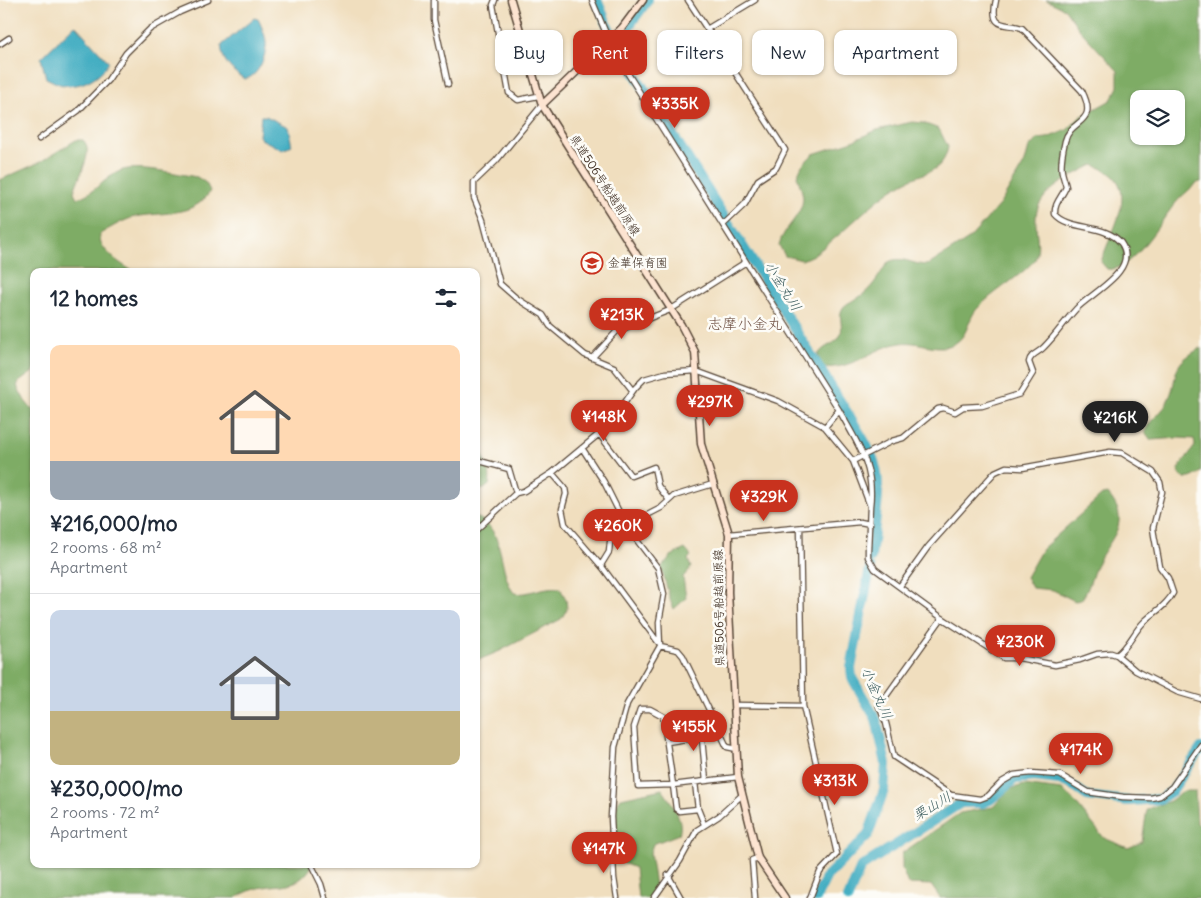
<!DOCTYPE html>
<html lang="en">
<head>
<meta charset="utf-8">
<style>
  body { margin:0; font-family:Delius,"Klee One",sans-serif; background:#f2f2f3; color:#1f2937; height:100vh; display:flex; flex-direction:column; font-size:19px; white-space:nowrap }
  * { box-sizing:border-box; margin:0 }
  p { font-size:16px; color:#747a83 }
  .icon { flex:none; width:28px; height:28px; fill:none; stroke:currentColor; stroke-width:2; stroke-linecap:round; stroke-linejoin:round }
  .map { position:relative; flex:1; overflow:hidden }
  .panel { position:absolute; left:30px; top:268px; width:450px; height:600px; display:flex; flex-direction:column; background:#fff; border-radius:10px; box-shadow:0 1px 4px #0004 }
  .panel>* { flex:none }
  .top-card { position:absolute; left:495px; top:30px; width:475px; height:45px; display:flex; gap:10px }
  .fabs { position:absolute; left:1130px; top:90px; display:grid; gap:10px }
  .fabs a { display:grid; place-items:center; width:55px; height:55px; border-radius:10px; background:#fff; box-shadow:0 1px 4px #0004; font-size:25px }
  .price { position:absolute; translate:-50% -42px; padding:0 11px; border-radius:18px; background:#c8321e; color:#fff; font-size:16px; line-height:32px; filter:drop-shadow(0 1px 2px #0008) }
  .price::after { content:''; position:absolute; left:50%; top:30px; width:15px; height:11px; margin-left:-8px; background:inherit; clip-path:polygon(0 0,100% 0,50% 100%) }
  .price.on { background:#222; color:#fff }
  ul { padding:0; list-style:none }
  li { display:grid; align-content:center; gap:10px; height:265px; padding:0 20px }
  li+li { border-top:1px solid #e0e1e3 }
  li span { display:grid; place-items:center; height:155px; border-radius:10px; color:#555 }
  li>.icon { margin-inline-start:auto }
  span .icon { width:90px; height:90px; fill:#fffc; stroke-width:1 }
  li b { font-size:21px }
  h2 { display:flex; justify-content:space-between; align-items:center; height:60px; padding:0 20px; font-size:21px }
  .pill { padding:0 18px; border-radius:10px; background:#fff; box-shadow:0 1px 4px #0004; font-size:18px; line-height:45px }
  .pill.on { background:#c8321e; color:#fff }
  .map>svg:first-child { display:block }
  .forest { fill:#7eac65; stroke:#5c6b42; fill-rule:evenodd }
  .water { fill:#44aec2; stroke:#406c70 }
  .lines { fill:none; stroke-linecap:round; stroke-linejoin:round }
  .river { stroke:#44aec2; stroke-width:10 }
  .street-casing { stroke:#564536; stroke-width:7 }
  .secondary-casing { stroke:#564536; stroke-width:9 }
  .street { stroke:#fff; stroke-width:4.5 }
  .secondary { stroke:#fde4d1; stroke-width:6 }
  .labels { text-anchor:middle; stroke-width:5; stroke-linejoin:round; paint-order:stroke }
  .street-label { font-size:12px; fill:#3b2a1e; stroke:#fdfcf7 }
  .poi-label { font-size:12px; fill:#3b2a1e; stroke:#fdfcf7; text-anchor:start }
  .water-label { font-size:14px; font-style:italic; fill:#3f5f60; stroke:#fdfcf7 }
  .quarter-label { font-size:15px; fill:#735649; stroke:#fdfcf7 }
</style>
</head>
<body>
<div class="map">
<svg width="1201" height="898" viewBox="0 0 1201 898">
  <rect width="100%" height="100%" fill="#fdfcf7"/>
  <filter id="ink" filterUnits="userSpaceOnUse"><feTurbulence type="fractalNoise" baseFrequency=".02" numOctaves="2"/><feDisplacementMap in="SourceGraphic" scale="10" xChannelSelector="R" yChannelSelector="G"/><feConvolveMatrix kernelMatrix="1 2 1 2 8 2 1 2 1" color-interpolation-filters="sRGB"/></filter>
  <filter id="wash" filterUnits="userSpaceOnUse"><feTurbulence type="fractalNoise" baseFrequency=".0096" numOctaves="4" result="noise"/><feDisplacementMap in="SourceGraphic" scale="20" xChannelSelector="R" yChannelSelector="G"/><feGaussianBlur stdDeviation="1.12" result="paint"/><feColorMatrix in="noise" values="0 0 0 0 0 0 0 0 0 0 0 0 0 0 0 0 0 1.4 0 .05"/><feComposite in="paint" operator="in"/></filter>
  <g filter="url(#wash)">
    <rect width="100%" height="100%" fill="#f0debe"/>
    <path class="forest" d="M1046,0H1201V182L1197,183C1189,190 1180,197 1174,205C1160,222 1131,273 1107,269L1101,262C1112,227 1146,182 1093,165C1072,176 1036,192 1036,218C1035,233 1041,246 1035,260C1018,279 993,291 976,310C968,320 968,334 957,342C939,354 920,340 901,343C873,347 853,371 822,367L818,355C822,347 832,345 838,339C845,331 839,321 841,312C843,304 851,302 858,298C872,289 879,276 887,263C902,253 916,268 930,264L970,238L1000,204L1025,162L1029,147L1038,139L1047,138L1067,130L1080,117L1111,100L1118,87V71L1079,29L1065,9ZM1139,99H1176V136H1139Z
      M912,122L923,123L939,129L948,147C943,174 924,171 903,183C870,201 845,234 813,255L802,260L785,256L779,245C783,228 802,216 803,199C803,192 799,183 797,176L802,165L813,154L850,142L877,130Z
      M76,140H83C95,151 78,177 74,192L77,198C94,194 104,178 120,171C136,164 178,174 197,177L206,183L210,191C195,219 155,211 131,218C120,222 110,228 100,234C97,249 122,265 133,271H34V371L19,382L17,386L25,401L34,412V864H313C295,898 270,875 236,898H0V180L40,162Z
      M1201,348V472C1193,477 1189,481 1180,476L1178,469L1195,446L1194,439L1179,438L1151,440L1145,432C1151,417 1160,416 1166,404C1182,376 1165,367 1201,348Z
      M476,442C482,455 493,471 489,485L484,489L476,490Z
      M1108,494C1133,523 1110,538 1097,564C1091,576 1090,589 1081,600L1075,601L1053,590L1032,588L1026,577L1042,549L1102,495Z
      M476,517C506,528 498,573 514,593C528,596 543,585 560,588L566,599L567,609L561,619L500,651L476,661Z
      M685,549L691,556L688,559L691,568L683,577L686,598L674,609C671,607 664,575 661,568L671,556Z
      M1024,785L1062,790L1075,802L1104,838L1128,848L1142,842L1147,809L1170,801L1184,791H1195L1197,823L1201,827V898H940L931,885L908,884L902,869V853L960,813L993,807L1010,789Z
      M662,789C670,801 685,819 679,834L653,844L650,853L655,886L650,898H638L635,868L620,862C613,848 610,810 621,798Z"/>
    <path class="water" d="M254,18L258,19C262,27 267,38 266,47C265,58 258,77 245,79C234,74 219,58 222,45Z
      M75,25L109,62C101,76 82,88 65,85C58,85 51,80 46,78L41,58Z
      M261,116H266L288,127L292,146L283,150L261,139L259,136Z"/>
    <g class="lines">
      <path class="river" d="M597,0L611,33
        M648,0L616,44L852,420C860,434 871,449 875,465C883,489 873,532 871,558
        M816,898L827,876L868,835L884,790L886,764L876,719L852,678L851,668L870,568
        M848,898L861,867L961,803H983L990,800L1015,779L1034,777L1059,780L1070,784L1087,796L1094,797L1129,801L1160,799L1172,791L1201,748"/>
    </g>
  </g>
  <g filter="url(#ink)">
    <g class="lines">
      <g class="street-casing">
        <path id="street" d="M434,0V20L448,84
          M495,0L493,5L509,93L518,100L538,96
          M592,0L613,50L839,410L825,427
          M688,0L707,29
          M0,44L9,38
          M542,105L496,161L474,182V198L483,220L500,284L516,298L543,315L550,326L585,355L614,367L633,391
          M39,139L78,111L108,80L126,53L150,29L180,12L208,0
          M724,224L745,204L758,180L776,168L785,150L707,29L755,0
          M593,357L617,331L670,310L746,262
          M839,410C857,443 875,466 870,506
          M599,434L631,476L654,467L658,486L669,500
          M582,448L604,482L626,526L658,568L664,594L659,622L660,646L627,704L615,747L611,817L614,878L617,898
          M476,460L509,469L516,493
          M853,461L892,441L903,438L938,409L943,408L955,412L963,407L982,406L1020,394L1033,373L1029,362C1030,354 1039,353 1044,347C1056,335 1065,321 1076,309C1091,293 1140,270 1121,243C1105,223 1069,231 1055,214C1054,203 1062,197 1066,187C1065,182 1063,177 1062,172C1060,163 1063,150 1065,141C1071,118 1099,125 1082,91L1022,28C1006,22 989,31 996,0
          M552,473L565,488L566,494L562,509L565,524L603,568L658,642
          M800,528L803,706L837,854L820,872L810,898
          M476,530L516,493L524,491L552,473L599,434L611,422L635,388L644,379L665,373L696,371L778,401L825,427L853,461L870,506L868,550V557L875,569L942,618L879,706L886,723L894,757L951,795L980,799L988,796L1002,782L1014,775L1031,773L1060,775L1088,792L1123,797L1151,798L1160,796L1172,787L1201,745
          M729,534L860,522L870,524
          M601,565L609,552L610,542L626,526L661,508L674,496L713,484
          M900,586L928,547L995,472L1006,467L1022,468L1110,452L1122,453L1153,472L1160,482L1162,492L1153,528L1154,535L1160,567L1168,578L1173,593C1166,607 1152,613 1142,624C1133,634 1128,647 1117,655
          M942,618L1004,658H1019L1055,665L1080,660L1097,654L1111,653L1117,655L1136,671L1177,692L1201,699
          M660,646L678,650L683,656L727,747L737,749
          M734,705L803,706
          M640,709H650L663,716L673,785L638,786L634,727Z
          M667,742L699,737L702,739L706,781
          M695,782L698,809L704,824
          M698,809L679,811L676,809L673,785L738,777
          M311,864L321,884L325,898
          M668,875L681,898
          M654,898L680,861L697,830L719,816L741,796
          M755,898L752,860L758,858"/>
      </g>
      <g class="secondary-casing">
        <path id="secondary" d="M511,0L542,105L681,325L695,352L701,444L729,534L728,592L738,777L758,858L785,898
          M542,105L622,28L643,0"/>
      </g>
      <use href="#street" class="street"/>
      <use href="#secondary" class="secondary"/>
    </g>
  </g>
  <defs>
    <g id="school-ring" transform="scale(1.125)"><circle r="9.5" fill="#fdfcf7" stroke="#c8321e" stroke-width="1.5"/><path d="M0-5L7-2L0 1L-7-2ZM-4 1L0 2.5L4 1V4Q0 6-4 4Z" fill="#c8321e"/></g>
  </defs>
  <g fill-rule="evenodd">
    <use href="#school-ring" x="592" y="263"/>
  </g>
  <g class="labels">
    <g class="street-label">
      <text transform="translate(605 185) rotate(57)" y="4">県道506号船越前原線</text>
      <text transform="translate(719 608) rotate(-91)" y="4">県道506号船越前原線</text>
    </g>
    <g class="poi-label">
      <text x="608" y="267">金華保育園</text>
    </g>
    <g class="water-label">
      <text transform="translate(783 286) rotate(58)" y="5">小金丸川</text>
      <text transform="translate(877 693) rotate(66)" y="5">小金丸川</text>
      <text transform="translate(932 806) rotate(-31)" y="5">栗山川</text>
    </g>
    <g class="quarter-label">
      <text x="745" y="329">志摩小金丸</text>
    </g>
  </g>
</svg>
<div class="fabs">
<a><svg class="icon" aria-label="layers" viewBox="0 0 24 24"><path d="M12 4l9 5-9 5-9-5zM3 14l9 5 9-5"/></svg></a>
</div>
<b class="price" style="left:675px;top:129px">¥335K</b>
<b class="price" style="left:622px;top:340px">¥213K</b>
<b class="price" style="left:710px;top:427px">¥297K</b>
<b class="price" style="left:604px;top:442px">¥148K</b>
<b class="price on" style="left:1115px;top:443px">¥216K</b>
<b class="price" style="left:764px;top:522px">¥329K</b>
<b class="price" style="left:618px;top:551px">¥260K</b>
<b class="price" style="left:1020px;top:667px">¥230K</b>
<b class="price" style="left:694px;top:752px">¥155K</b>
<b class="price" style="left:1081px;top:775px">¥174K</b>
<b class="price" style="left:835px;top:806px">¥313K</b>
<b class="price" style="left:604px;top:874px">¥147K</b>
<div class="top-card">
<a class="pill">Buy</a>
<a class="pill on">Rent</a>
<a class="pill">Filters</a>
<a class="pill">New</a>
<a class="pill">Apartment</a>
</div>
<section class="panel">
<h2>12 homes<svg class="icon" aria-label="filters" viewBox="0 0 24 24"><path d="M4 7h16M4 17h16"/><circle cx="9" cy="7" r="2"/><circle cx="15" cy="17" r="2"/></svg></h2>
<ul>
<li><span style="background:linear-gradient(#ffd9b3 75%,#9aa5b1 0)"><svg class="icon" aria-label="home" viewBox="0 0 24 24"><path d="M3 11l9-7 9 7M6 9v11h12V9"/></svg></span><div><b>¥216,000/mo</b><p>2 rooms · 68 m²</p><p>Apartment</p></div></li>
<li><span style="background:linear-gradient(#c9d6e8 65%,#c2b280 0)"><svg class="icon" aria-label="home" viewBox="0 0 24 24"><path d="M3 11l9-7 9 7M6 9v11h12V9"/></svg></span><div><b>¥230,000/mo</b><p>2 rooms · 72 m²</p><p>Apartment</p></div></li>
</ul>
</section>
</div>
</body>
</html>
